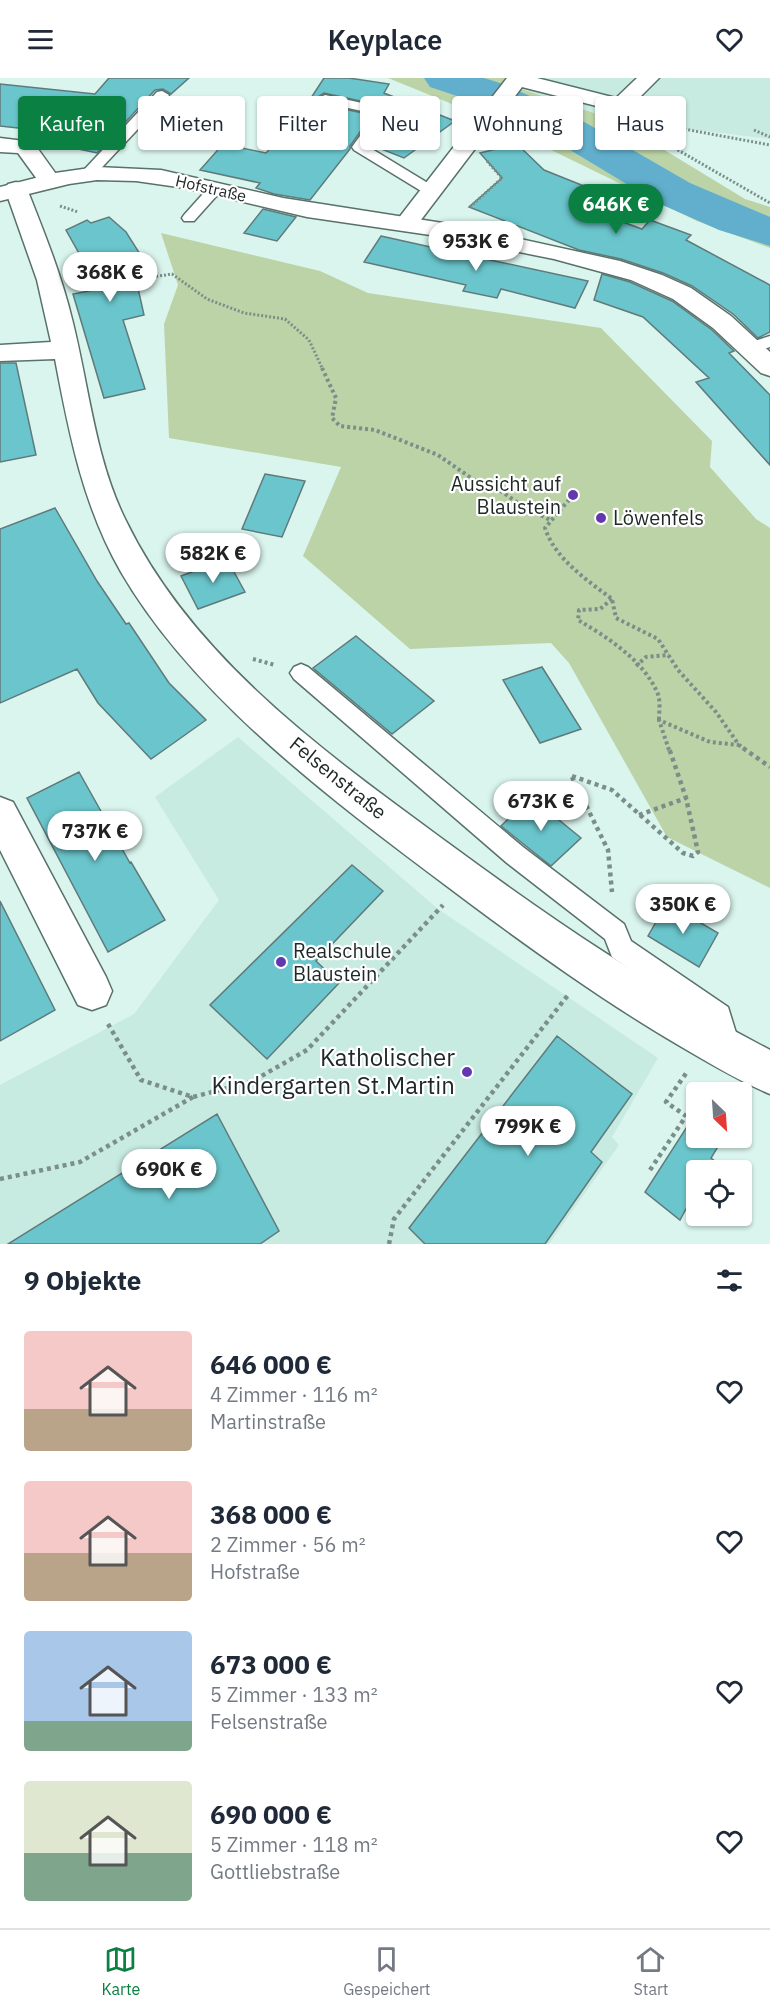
<!DOCTYPE html>
<html lang="de">
<head>
<meta charset="utf-8">
<style>
  body { margin:0; font-family:"IBM Plex Sans",sans-serif; background:#f6f6f7; color:#1f2937; height:100vh; display:flex; flex-direction:column; font-size:22px; white-space:nowrap }
  * { box-sizing:border-box; margin:0 }
  p { font-size:20px; color:#747a83 }
  .icon { flex:none; width:33px; height:33px; fill:none; stroke:currentColor; stroke-width:2; stroke-linecap:round; stroke-linejoin:round }
  .map { position:relative; height:1166px; overflow:hidden }
  .drawer { display:flex; flex-direction:column; background:#fff; flex:1 }
  .drawer>* { flex:none }
  .guide { position:absolute; left:18px; top:18px; width:735px; height:54px; display:flex; gap:12px }
  .needle { width:39px; rotate:155deg }
  .fabs { position:absolute; left:686px; top:1004px; display:grid; gap:12px }
  .fabs a { display:grid; place-items:center; width:66px; height:66px; border-radius:6px; background:#fff; box-shadow:0 2px 4px #0004; font-size:30px }
  .price { position:absolute; translate:-50% -51px; padding:0 14px; border-radius:21px; background:#fff; color:#222; font-size:20px; line-height:39px; filter:drop-shadow(0 2px 3px #0008) }
  .price::after { content:''; position:absolute; left:50%; top:36px; width:18px; height:14px; margin-left:-9px; background:inherit; clip-path:polygon(0 0,100% 0,50% 100%) }
  .price.current { background:#0b8043; color:#fff }
  ul { padding:0; list-style:none }
  li { display:flex; align-items:center; gap:18px; height:150px; padding:0 24px }
  li span { display:grid; place-items:center; flex:none; width:168px; height:120px; border-radius:6px; color:#555 }
  li>.icon { margin-inline-start:auto }
  span .icon { width:72px; height:72px; fill:#fffc; stroke-width:1 }
  li b { font-size:26px }
  h2 { display:flex; justify-content:space-between; align-items:center; height:72px; padding:0 24px; font-size:26px }
  .tag { padding:0 21px; border-radius:6px; background:#fff; box-shadow:0 2px 4px #0004; font-size:21px; line-height:54px }
  .tag.current { background:#0b8043; color:#fff }
  header { display:flex; justify-content:space-between; align-items:center; height:78px; padding:0 24px; background:#fff; font-size:27px; font-weight:600 }
  .dock { display:flex; justify-content:space-around; align-items:center; height:84px; border-top:2px solid #e0e1e3; background:#fff; font-size:16px; color:#747a83 }
  .dock a { display:grid; justify-items:center; gap:3px }
  .dock .current { color:#0b8043 }
  .map>svg:first-child { display:block }
  .built { fill:#c7eae1 }
  .green { fill:#bbd3a7 }
  .lines { fill:none; stroke-linecap:round; stroke-linejoin:round }
  .river { fill:#61afcc; fill-rule:evenodd }
  .building { fill:#6ac6cc; stroke:#607a7b; stroke-width:1.5 }
  .lane-casing { stroke:#58716a; stroke-width:3 }
  .street-casing { stroke:#58716a; stroke-width:3 }
  .secondary-casing { stroke:#58716a; stroke-width:3 }
  .path-far2 { stroke:#7b8e89; stroke-width:3; stroke-dasharray:2 2; stroke-linecap:butt }
  .path-far1 { stroke:#7b8e89; stroke-width:4; stroke-dasharray:3 3; stroke-linecap:butt }
  .path { stroke:#7b8e89; stroke-width:4.5; stroke-dasharray:4 4; stroke-linecap:butt }
  .lane { fill:#fff; fill-rule:evenodd }
  .street { fill:#fff; fill-rule:evenodd }
  .secondary { fill:#fff; fill-rule:evenodd }
  .poi-dot { fill:#6238b0; stroke:#fff; stroke-width:2 }
  .labels { text-anchor:middle; stroke-width:4.5; stroke-linejoin:round; paint-order:stroke }
  .far-street-label { font-size:16px; fill:#1e2826; stroke:#fff }
  .poi-label { font-size:20px; fill:#1e2826; stroke:#fff; text-anchor:start }
  .street-label { font-size:20px; fill:#1e2826; stroke:#fff }
  .near-poi-label { font-size:24px; fill:#1e2826; stroke:#fff; text-anchor:end }
</style>
</head>
<body>
<header><svg class="icon" aria-label="menu" viewBox="0 0 24 24"><path d="M4 6h16M4 12h16M4 18h16"/></svg>Keyplace<svg class="icon" aria-label="heart" viewBox="0 0 24 24"><path d="M12 20l-8-8c-3-5 5-10 8-4 3-6 11-1 8 4z"/></svg></header>
<div class="map">
<svg width="770" height="1166" viewBox="0 0 770 1166">
  <rect width="100%" height="100%" fill="#daf5ee"/>
  <path class="built" d="M506,0H770V61L615,42L502,5Z
    M238,659L438,831L658,980L612,1059L619,1067L549,1166H0V1007L134,936L219,822L155,719Z"/>
  <path class="green" d="M388,0H506L503,5L615,42L745,121L770,129V170L697,143L479,37Z
    M161,155L320,193L368,215L601,250L712,363L710,389L756,441L770,450V810L667,759L569,585L551,565L410,571L303,478L341,389L169,360L164,246L178,207Z"/>
  <g class="lines">
    <path class="river" d="M424,0H484L500,5L567,34L690,105L770,139V168L719,152L658,125L537,52L472,23L430,9Z"/>
  </g>
  <path class="building" d="M109,0H189L171,16L163,11L155,12L97,75L69,69L81,57L0,48V6L95,16Z
    M324,0H349L389,6L384,15L455,43L404,80L371,67L394,35L392,30L324,15L316,20L320,26L372,37L350,68V71L310,122L274,116L256,110L260,105L200,92L223,66L266,75L296,43Z
    M517,66L544,92L599,114L582,129L642,151L650,142L691,157L686,162L770,207V254L758,260L733,236L692,208L663,195L621,181L579,172L469,129L502,100L480,75Z
    M263,131L296,139L277,163L244,155Z
    M109,139L126,154L145,184L133,188L144,237L123,242L145,311L104,320L73,216L99,211L66,152L87,142L91,145Z
    M381,158L453,174L588,203L575,230L501,211L497,220L463,213L466,207L364,184Z
    M602,196L630,204L672,223L712,252L734,273L729,275L770,317V387L696,304L709,300L643,239L594,222Z
    M0,285H16L36,377L0,384Z
    M265,396L305,403L282,459L242,451Z
    M55,430L97,503L126,546L129,545L169,605L206,642L151,681L98,625L77,591L0,625V451Z
    M227,481L245,514L198,531L181,498Z
    M356,558L434,623L392,656L313,590Z
    M542,589L581,651L540,665L503,602Z
    M79,694L130,785L131,784L165,842L108,874L27,720Z
    M531,719L581,760L551,788L501,748Z
    M352,787L383,813L316,883L339,905L267,981L210,927Z
    M0,823L55,932L0,963Z
    M667,825L718,855L699,889L648,858Z
    M557,958L632,1016L591,1074L602,1084L545,1166H425L409,1150Z
    M217,1036L279,1153L260,1166H8Z
    M690,1044L696,1049V1059H709L719,1067L711,1080L726,1092H696V1137L687,1129L680,1142L645,1114Z"/>
  <g class="lines">
    <g class="lane-casing">
      <path id="lane" d="M162,13L169,17L167,20L92,100H82L80,97L82,94L157,14Z
        M325,17L390,31L392,34L367,68L436,110L438,113L436,116H426L354,72L352,69L376,36L320,24L318,21Z
        M215,107L220,108L222,111L220,114L194,143H184L182,140L184,137L210,108Z
        M770,258V269L751,275L745,274L743,270L745,266Z
        M301,586L308,589L523,769L624,846L631,863L728,929L741,971L737,980L728,984L719,980L708,946L612,879L605,861L507,785L294,601L290,595L294,589Z"/>
    </g>
    <g class="street-casing">
      <path id="street" d="M507,0H537L616,20L637,0H659L627,32L620,34L522,9L414,151L406,153L398,151L394,146L398,141Z
        M0,60L33,64L61,103L58,108L50,110L42,108L18,75L0,74Z
        M16,104L24,106L27,111C44,154 61,196 72,241C89,308 95,381 126,443C193,581 328,677 448,765C551,841 657,913 770,972V1016C739,1003 709,985 680,968C608,926 539,877 472,827C351,736 198,627 121,494C83,428 69,355 55,281L0,283V267L51,264L37,202L5,111L8,106Z
        M0,719L13,724L106,899L112,913L106,927L92,932L78,927L0,772Z"/>
    </g>
    <g class="secondary-casing">
      <path id="secondary" d="M97,89L161,92L283,120L462,148L620,183L662,197L691,210L731,238L770,274V298L761,295L713,250L673,221L631,202L554,181L444,159L307,139L185,110L136,103L97,102L69,106L0,123V109L55,95Z"/>
    </g>
    <path class="path-far2" d="M641,43L770,67
      M636,48L770,125
      M754,52L770,59
      M60,128L78,134
      M470,129L502,100L487,83
      M81,210L172,196L207,221L244,235L285,241L309,262L323,292"/>
    <path class="path-far1" d="M322,290L336,320L332,340L340,348L375,352L438,377L474,402L495,409L518,425L550,442
      M573,417L545,450C555,481 587,502 612,521L616,540L658,561L678,592L716,634L739,667L746,672
      M612,521L600,531L579,532L578,542C607,559 643,582 657,614C661,622 659,633 659,642
      M253,581L275,587
      M636,588L646,579L669,577
      M669,672L659,642L710,664L739,667"/>
    <path class="path" d="M743,670L770,689
      M572,698L612,712L683,775L693,778L698,774L686,720L669,670
      M572,699L608,772L612,814
      M639,737L686,720
      M108,946L141,1002L193,1019L251,1004L307,972L443,827
      M650,1092L686,1038L666,1024L687,994
      M0,1101L80,1084L193,1019
      M389,1166L394,1141L568,917"/>
    <use href="#lane" class="lane"/>
    <use href="#street" class="street"/>
    <use href="#secondary" class="secondary"/>
  </g>
  <g class="poi-dot">
    <circle cx="573" cy="417" r="6"/>
    <circle cx="601" cy="440" r="6"/>
    <circle cx="281" cy="884" r="6"/>
    <circle cx="467" cy="994" r="6"/>
  </g>
  <g class="labels">
    <g class="far-street-label">
      <text transform="translate(211 110) rotate(13)" y="6">Hofstraße</text>
    </g>
    <g class="poi-label">
      <text x="561" y="413" text-anchor="end">Aussicht auf<tspan x="561" dy="23">Blaustein</tspan></text>
      <text x="613" y="447">Löwenfels</text>
      <text x="293" y="880">Realschule<tspan x="293" dy="23">Blaustein</tspan></text>
    </g>
    <g class="street-label">
      <text transform="translate(338 700) rotate(39)" y="7">Felsenstraße</text>
    </g>
    <g class="near-poi-label">
      <text x="455" y="988">Katholischer<tspan x="455" dy="28">Kindergarten St.Martin</tspan></text>
    </g>
  </g>
</svg>
<div class="fabs">
<a><svg class="needle" viewBox="-14 -14 28 28"><path d="M0-13l5 13h-10z" fill="#e53935"/><path d="M0 13l5-13h-10z" fill="#747a83"/></svg></a>
<a><svg class="icon" aria-label="locate" viewBox="0 0 24 24"><circle cx="12" cy="12" r="6"/><path d="M12 2v4M12 18v4M2 12h4M18 12h4"/></svg></a>
</div>
<b class="price current" style="left:616px;top:157px">646K €</b>
<b class="price" style="left:476px;top:194px">953K €</b>
<b class="price" style="left:110px;top:225px">368K €</b>
<b class="price" style="left:213px;top:506px">582K €</b>
<b class="price" style="left:541px;top:754px">673K €</b>
<b class="price" style="left:95px;top:784px">737K €</b>
<b class="price" style="left:683px;top:857px">350K €</b>
<b class="price" style="left:528px;top:1079px">799K €</b>
<b class="price" style="left:169px;top:1122px">690K €</b>
<div class="guide">
<a class="tag current">Kaufen</a>
<a class="tag">Mieten</a>
<a class="tag">Filter</a>
<a class="tag">Neu</a>
<a class="tag">Wohnung</a>
<a class="tag">Haus</a>
</div>
</div>
<section class="drawer">
<h2>9 Objekte<svg class="icon" aria-label="filters" viewBox="0 0 24 24"><path d="M4 7h16M4 17h16"/><circle cx="9" cy="7" r="2"/><circle cx="15" cy="17" r="2"/></svg></h2>
<ul>
<li><span style="background:linear-gradient(#f6c9c9 65%,#b9a48a 0)"><svg class="icon" aria-label="home" viewBox="0 0 24 24"><path d="M3 11l9-7 9 7M6 9v11h12V9"/></svg></span><div><b>646 000 €</b><p>4 Zimmer · 116 m²</p><p>Martinstraße</p></div><svg class="icon" aria-label="heart" viewBox="0 0 24 24"><path d="M12 20l-8-8c-3-5 5-10 8-4 3-6 11-1 8 4z"/></svg></li>
<li><span style="background:linear-gradient(#f6c9c9 60%,#b9a48a 0)"><svg class="icon" aria-label="home" viewBox="0 0 24 24"><path d="M3 11l9-7 9 7M6 9v11h12V9"/></svg></span><div><b>368 000 €</b><p>2 Zimmer · 56 m²</p><p>Hofstraße</p></div><svg class="icon" aria-label="heart" viewBox="0 0 24 24"><path d="M12 20l-8-8c-3-5 5-10 8-4 3-6 11-1 8 4z"/></svg></li>
<li><span style="background:linear-gradient(#a9c7e8 75%,#7fa58c 0)"><svg class="icon" aria-label="home" viewBox="0 0 24 24"><path d="M3 11l9-7 9 7M6 9v11h12V9"/></svg></span><div><b>673 000 €</b><p>5 Zimmer · 133 m²</p><p>Felsenstraße</p></div><svg class="icon" aria-label="heart" viewBox="0 0 24 24"><path d="M12 20l-8-8c-3-5 5-10 8-4 3-6 11-1 8 4z"/></svg></li>
<li><span style="background:linear-gradient(#dfe7d0 60%,#7fa58c 0)"><svg class="icon" aria-label="home" viewBox="0 0 24 24"><path d="M3 11l9-7 9 7M6 9v11h12V9"/></svg></span><div><b>690 000 €</b><p>5 Zimmer · 118 m²</p><p>Gottliebstraße</p></div><svg class="icon" aria-label="heart" viewBox="0 0 24 24"><path d="M12 20l-8-8c-3-5 5-10 8-4 3-6 11-1 8 4z"/></svg></li>
</ul>
</section>
<nav class="dock">
<a class="current"><svg class="icon" aria-label="map" viewBox="0 0 24 24"><path d="M3 6l6-2 6 2 6-2v14l-6 2-6-2-6 2zM9 4v14M15 6v14"/></svg>Karte</a>
<a><svg class="icon" aria-label="saved" viewBox="0 0 24 24"><path d="M7 4h10v16l-5-4-5 4z"/></svg>Gespeichert</a>
<a><svg class="icon" aria-label="home" viewBox="0 0 24 24"><path d="M3 11l9-7 9 7M6 9v11h12V9"/></svg>Start</a>
</nav>
</body>
</html>
